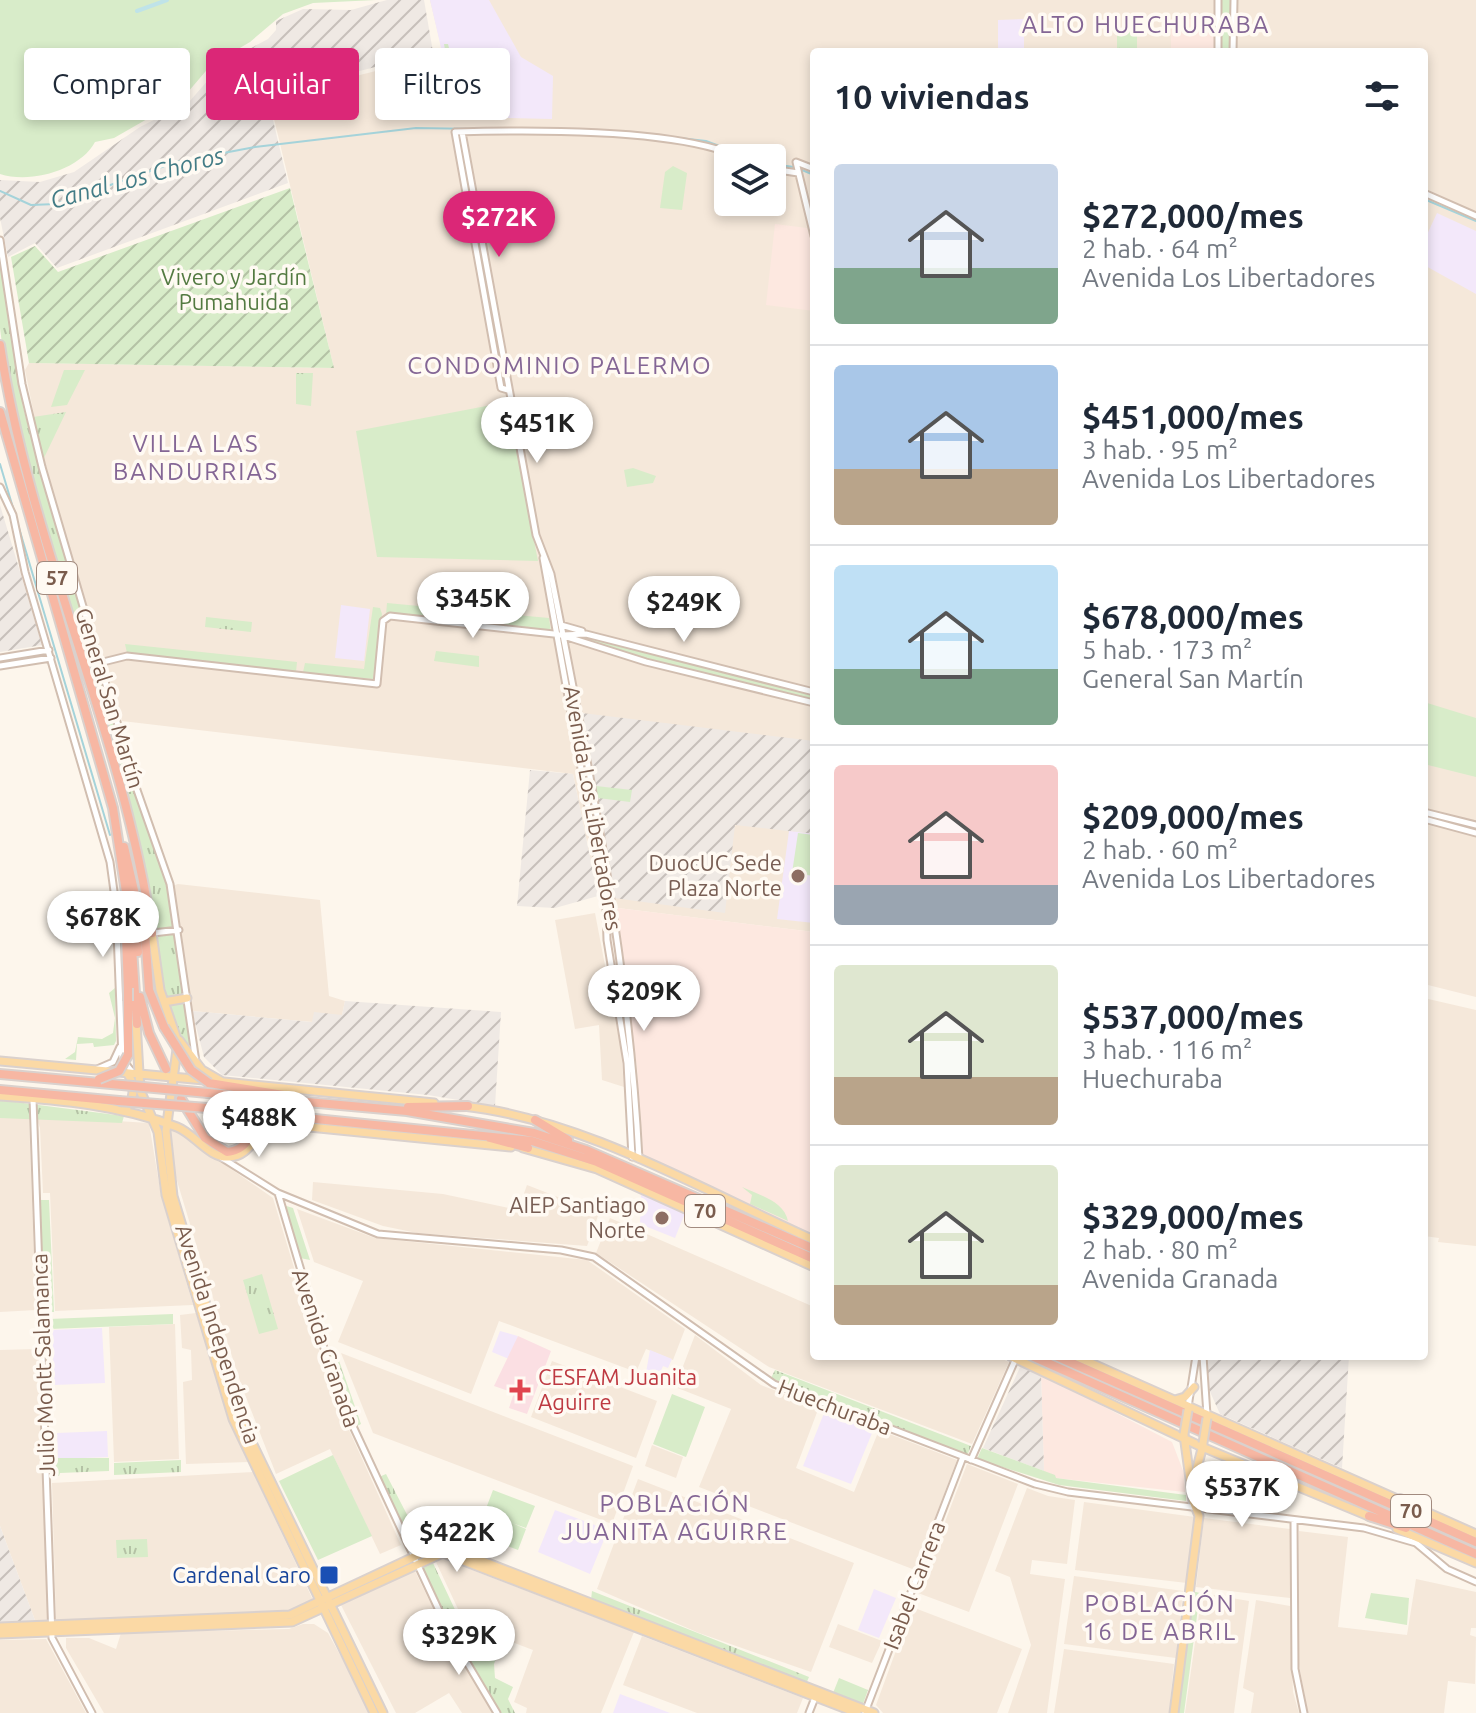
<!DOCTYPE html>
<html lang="es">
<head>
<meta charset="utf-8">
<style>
  body { margin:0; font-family:Ubuntu,sans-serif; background:#f2f2f3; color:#1f2937; height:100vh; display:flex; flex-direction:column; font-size:30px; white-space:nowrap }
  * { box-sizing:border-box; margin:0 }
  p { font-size:26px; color:#747a83 }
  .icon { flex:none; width:44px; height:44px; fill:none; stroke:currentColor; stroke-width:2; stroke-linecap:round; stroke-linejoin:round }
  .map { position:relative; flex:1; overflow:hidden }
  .drawer { position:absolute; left:810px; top:48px; width:618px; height:1312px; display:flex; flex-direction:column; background:#fff; border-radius:8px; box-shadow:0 4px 12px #0003 }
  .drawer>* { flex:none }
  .top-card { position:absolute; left:24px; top:48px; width:666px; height:72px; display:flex; gap:16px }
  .tools { position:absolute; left:714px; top:144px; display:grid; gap:16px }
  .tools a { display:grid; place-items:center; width:72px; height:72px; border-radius:8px; background:#fff; box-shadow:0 4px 12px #0003; font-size:40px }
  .price { position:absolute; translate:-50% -68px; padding:0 18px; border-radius:28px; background:#fff; color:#222; font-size:26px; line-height:52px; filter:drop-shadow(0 2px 4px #0008) }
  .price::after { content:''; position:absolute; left:50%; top:48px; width:24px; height:18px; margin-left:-12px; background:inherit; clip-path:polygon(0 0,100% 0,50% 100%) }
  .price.current { background:#db2777; color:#fff }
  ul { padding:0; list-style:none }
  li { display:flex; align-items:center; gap:24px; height:200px; padding:0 24px }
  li+li { border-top:2px solid #e0e1e3 }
  li span { display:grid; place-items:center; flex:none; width:224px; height:160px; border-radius:8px; color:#555 }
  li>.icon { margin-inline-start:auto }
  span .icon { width:96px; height:96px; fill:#fffc; stroke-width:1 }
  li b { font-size:34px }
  h2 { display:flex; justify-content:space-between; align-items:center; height:96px; padding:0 24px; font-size:34px }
  .chip { padding:0 28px; border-radius:8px; background:#fff; box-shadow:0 4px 12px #0003; font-size:28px; line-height:72px }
  .chip.current { background:#db2777; color:#fff }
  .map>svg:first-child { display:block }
  .residential { fill:#f5e8da; fill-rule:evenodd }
  .commercial { fill:#fde8e0 }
  .industrial { fill:url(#industrial-furrows) }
  .education { fill:#f3e8fa }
  .medical { fill:#fbdfe3 }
  .grass { fill:#d8ecc9 }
  .park { fill:url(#park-tufts) }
  .garden { fill:url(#garden-furrows) }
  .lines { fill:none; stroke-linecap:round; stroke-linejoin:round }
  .stream { stroke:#a5d3da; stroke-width:2 }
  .canal { stroke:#bfe3e8; stroke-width:4 }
  .minor-casing { stroke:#d1beb0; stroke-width:9 }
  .major-casing { stroke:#dad1cd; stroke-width:11 }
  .highway-casing { stroke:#dad1cd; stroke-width:12 }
  .minor { stroke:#fff; stroke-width:5 }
  .major { stroke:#fbd9a5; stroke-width:7 }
  .highway { stroke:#f7b7a3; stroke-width:8 }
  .major-bridge-casing { stroke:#dad1cd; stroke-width:11; stroke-linecap:butt }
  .highway-bridge-casing { stroke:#dad1cd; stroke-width:12; stroke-linecap:butt }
  .major-bridge { stroke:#fbd9a5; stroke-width:7 }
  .highway-bridge { stroke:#f7b7a3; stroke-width:8 }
  .education-dot { fill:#8d6e63; stroke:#fffaf3; stroke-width:3 }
  .health-dot { fill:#e0444e; stroke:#fffaf3; stroke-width:3 }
  .transit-dot { fill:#1a4fb4; stroke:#fffaf3; stroke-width:3 }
  .labels { text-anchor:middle; stroke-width:7; stroke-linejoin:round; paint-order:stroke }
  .shield { fill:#fffaf3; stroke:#a28b7f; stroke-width:2 }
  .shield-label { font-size:20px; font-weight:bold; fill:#7a5c4d }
  .park-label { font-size:22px; fill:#537a41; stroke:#fffaf3 }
  .street-label { font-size:22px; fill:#7a5c4d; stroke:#fffaf3 }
  .education-label { font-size:22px; fill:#785e54; stroke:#fffaf3; text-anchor:end }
  .health-label { font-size:22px; fill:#be3a42; stroke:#fffaf3; text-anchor:start }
  .transit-label { font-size:22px; fill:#164399; stroke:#fffaf3; text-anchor:end }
  .neighbourhood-label { font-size:24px; letter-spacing:2px; fill:#846695; stroke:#fffaf3 }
  .water-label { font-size:24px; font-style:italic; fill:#437c86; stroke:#fffaf3 }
</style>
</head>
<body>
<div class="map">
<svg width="1476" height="1713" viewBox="0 0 1476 1713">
  <defs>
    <pattern id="industrial-furrows" width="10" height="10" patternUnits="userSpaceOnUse" patternTransform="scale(2)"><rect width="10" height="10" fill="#efe9e4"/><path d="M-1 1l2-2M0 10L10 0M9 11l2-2" fill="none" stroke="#c7c0bb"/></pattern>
    <pattern id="park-tufts" width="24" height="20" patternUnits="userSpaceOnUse" patternTransform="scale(2)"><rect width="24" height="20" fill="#d8ecc9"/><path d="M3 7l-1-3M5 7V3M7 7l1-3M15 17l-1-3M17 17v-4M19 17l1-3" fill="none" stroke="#b4c2a5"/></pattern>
    <pattern id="garden-furrows" width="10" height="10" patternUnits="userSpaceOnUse" patternTransform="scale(2)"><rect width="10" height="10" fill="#d8ecc9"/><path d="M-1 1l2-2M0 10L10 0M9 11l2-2" fill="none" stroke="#b4c2a5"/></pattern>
  </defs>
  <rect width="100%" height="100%" fill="#fdf6ec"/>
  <path class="residential" d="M430,0H1476V997L1424,984V52H814V932L618,908L598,896L573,774L122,721L43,460L25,370L29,363L334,368L269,98L443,54ZM728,158H772V202H728Z
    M178,884L320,900L329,996L345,1001L342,1015L313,1022L192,1011L172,886Z
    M595,913L621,1049L624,1087L602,1080L599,1025L575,1029L555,920Z
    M1424,998L1476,1010V1246L1438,1242L1439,1238L1424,1236Z
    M0,1115L29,1118L36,1310L0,1312Z
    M36,1116L149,1123L161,1195L193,1305L55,1311L50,1193H43L40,1128Z
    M172,1128L273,1198L331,1390L401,1545L380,1554L330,1449L276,1474L242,1387L203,1267L168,1151Z
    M313,1182L443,1194L518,1210L527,1185L599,1213L587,1246L417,1233L383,1226L312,1200Z
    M297,1209L375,1238L587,1260L685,1329L673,1360L646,1349L636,1372L499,1321L471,1394L338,1342L363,1281L314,1262Z
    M610,1218L814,1307V1356H996L1009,1362L972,1444L769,1367L596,1253Z
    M196,1313L230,1421L249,1462L186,1464L183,1382L192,1380L191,1350L182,1348L180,1315Z
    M175,1324L179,1459L114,1462L109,1327Z
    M695,1335L761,1385L819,1407L796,1468L854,1492L879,1430L957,1460L915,1570L699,1487L731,1409L675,1387Z
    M37,1349L48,1622L36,1623L0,1526V1350Z
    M341,1353L633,1466L612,1524L373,1433Z
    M552,1361L657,1401L636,1458L531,1417Z
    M652,1445L683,1457L676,1478L645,1466Z
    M967,1464L1018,1484L969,1612L918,1593Z
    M253,1472L313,1600L292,1611L56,1621L52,1483Z
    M638,1479L854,1563L811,1672L699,1633L597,1589Z
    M1027,1488L1048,1496L1075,1500L1067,1564L1032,1560L1030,1574L1065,1579L1047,1713H1008L1031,1645L1010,1577L995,1571Z
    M1084,1502L1195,1517L1187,1583L1075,1570Z
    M1204,1518L1290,1529V1598L1196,1587Z
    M1299,1531L1348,1537L1338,1627L1407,1635L1416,1579L1476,1592V1628H1471L1470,1635L1476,1637L1475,1684L1448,1681L1444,1713H1308L1298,1660Z
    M443,1559L634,1632L601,1713H526L527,1708L514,1702L533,1650L465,1624L436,1562Z
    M415,1571L443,1629L493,1713H462L449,1693L415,1713H396L341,1605Z
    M1074,1576L1183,1591L1176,1658L1064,1644Z
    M1202,1593L1249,1601L1234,1713H1185Z
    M1256,1600L1290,1606L1293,1692L1299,1713H1251L1254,1693L1243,1688Z
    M912,1607L1022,1649L997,1713H883L876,1705Z
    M303,1624H314L328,1633L372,1713H104L66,1648V1638H89L116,1649L121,1633L289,1629Z
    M838,1624L882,1641L872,1663L829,1647Z
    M642,1636L803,1698L797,1713H697L623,1685Z
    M46,1639L86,1713H0V1640Z
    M1064,1649L1174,1664L1169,1713H1054Z"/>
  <path class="commercial" d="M1171,19H1214V52H1171Z
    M775,224L807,228L814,253V311L766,305Z
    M618,908L814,932V1238L642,1157L637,1068L614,914Z
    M1041,1374L1172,1442L1184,1473L1185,1492L1055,1478L1044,1473Z"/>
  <path class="industrial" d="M387,0H424L433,52L267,95L288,183L57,268L35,243L8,257L0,218V180L40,182L74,172L140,127L189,102L223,63L268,39L276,30V21L303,9L351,10Z
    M0,505L42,645L0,652Z
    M582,713L814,741V834L735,825L725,913L614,898Z
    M530,770L573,774L598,896L555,908L517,906Z
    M345,1001L501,1012L495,1106L428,1095L222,1075L204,1057L192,1011L312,1022L314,1012L342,1015Z
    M1208,1356H1349L1342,1468L1220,1414L1207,1385Z
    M1021,1365L1041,1374L1044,1471L983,1448Z
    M0,1526L36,1623L0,1624Z"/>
  <path class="education" d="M430,0H489L521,57L553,76L552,119L457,117Z
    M1024,19V52H998V20Z
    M1437,213L1476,231V294L1424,265V241Z
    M341,605L370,609L364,661L335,658Z
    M789,831L814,834V923L777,919Z
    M641,1193L685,1213L675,1238L640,1224Z
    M102,1328L105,1383L54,1385L52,1330Z
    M500,1331L518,1336L509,1359L492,1352Z
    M650,1350L672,1359L668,1368L663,1366L656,1383L645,1378Z
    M826,1408L875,1426L851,1484L803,1466Z
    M107,1431L108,1457L58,1459L57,1433Z
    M555,1510L608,1530L590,1574L538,1552Z
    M874,1589L896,1598L879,1638L858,1630Z
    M620,1694L670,1713H613Z"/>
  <path class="medical" d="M518,1336L551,1351L527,1414L509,1408L514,1393L494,1386Z"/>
  <path class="grass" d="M0,0H376L313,3L283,14L250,42L211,65L182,99L114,138L95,142C80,170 31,184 0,174Z
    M444,44H448L451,56L461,49L471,51L477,60L483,92L471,102L459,99L460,108L456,109Z
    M673,166L687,173L682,210L660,208L665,172Z
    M64,370H85L67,405L51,407Z
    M507,402L538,561L377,557L356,431Z
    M387,603L549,618L551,632L386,615Z
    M373,607L380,608L382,614L373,679L303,672L305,663L364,669Z
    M576,635L814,693V701L644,660L571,637Z
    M125,644L297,662L296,672L127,653Z
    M436,651L479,656V667L434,661Z
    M1424,702L1476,718V777L1424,764Z
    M596,786L632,790L630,802L598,798Z
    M798,833L814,835V876L792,873Z
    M115,988L116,1041L114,1045L94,1047L93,1043L77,1044L76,1060L65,1059L75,1052L78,1037L102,1039L113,1033L115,1018L109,993Z
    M742,1187C759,1195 784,1201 788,1221L750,1204L752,1195Z
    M39,1200H49L54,1312H44Z
    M283,1205L293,1208L310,1260L300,1258Z
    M173,1314V1324L50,1329L49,1319Z
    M672,1394L705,1407L686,1457L653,1444Z
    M982,1448L1055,1475L1056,1478L1186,1495V1501L1059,1485L977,1459Z
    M333,1455L372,1536L318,1560L279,1481Z
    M493,1490L535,1506L526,1528L512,1523L526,1529L518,1550L505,1545L507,1537L501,1550L474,1540Z
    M1192,1591L1200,1593L1184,1713H1176Z
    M1371,1593L1409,1598L1407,1625L1365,1618Z"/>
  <path class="park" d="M1219,0H1231V52H1220Z
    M1117,29H1137V52H1117Z
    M0,256L23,407L40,470L113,723L167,884L175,922L191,1052C149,996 156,914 140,849C98,675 20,507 0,328C0,304 0,279 0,256Z
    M296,373H313L311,406L296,404Z
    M66,412L43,460L33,417Z
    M633,468L656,476L653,483L627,487L624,470Z
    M206,617L252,622L251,632L205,627Z
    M0,1100L124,1116L122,1123L0,1118Z
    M262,1274L278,1329L259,1334L243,1280Z
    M336,1352L361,1424L355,1427L326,1355Z
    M775,1370L971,1446L967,1456L771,1378Z
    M57,1458H109V1471L60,1473L59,1476H50L48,1460Z
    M181,1460V1472L114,1475V1463Z
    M386,1474L417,1534L451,1519L445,1539L415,1552L379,1477Z
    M147,1539L148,1557L117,1558L116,1540Z
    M433,1563L466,1633L501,1646L494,1664L495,1678L513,1687L508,1699L515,1713H499L450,1631L421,1568Z
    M592,1591L809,1677L806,1684L591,1600Z
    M839,1678L868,1690L863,1704L833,1693Z"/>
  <path class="garden" d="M290,188L334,368L29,363L11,257L35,246L58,272Z"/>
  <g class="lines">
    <path class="stream" d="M644,134L706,141L751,158
      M772,164L794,167
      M802,170L814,175
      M0,191L31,205L56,204L176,162L255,147L416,128L602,131
      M1424,199L1476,221
      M0,464L110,835"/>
    <path class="canal" d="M137,11L167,0"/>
    <g class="minor-casing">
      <path id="minor" d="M1218,52V0
        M1233,52L1234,0
        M462,132L536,535L551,574C589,767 629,962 639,1159
        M772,169L798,173
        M814,169L796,162L814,236
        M1424,193L1476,216
        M0,240L22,384L42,467L137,790L170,884L196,1062
        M508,390L501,388L455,132C526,130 679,128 741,158
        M0,487L13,515L25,572L110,862L116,906L122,1059L133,1073
        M543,558L606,907L607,940L627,1063L632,1157
        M561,625L582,631
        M564,636L646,662L814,703
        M0,658L49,650
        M99,663L127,656L377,684L383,621L390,616L563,635L586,634L814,692
        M0,666L51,658
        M1424,812L1476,825
        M1424,819L1476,833
        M153,933L179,930
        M97,1069L113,1062L120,1047
        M33,1099L52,1638L92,1713
        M222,1158L278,1193L378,1234L561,1250L594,1257L774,1384L1035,1484L1068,1492L1364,1528L1416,1543L1447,1569L1476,1582
        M278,1193L337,1392L450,1634L497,1713
        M1203,1356L1207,1415
        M1188,1407L1196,1356
        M971,1460L1016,1358
        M1294,1521L1295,1669L1304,1713
        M865,1712L963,1457
        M809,1713L816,1695"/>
    </g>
    <g class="major-casing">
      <path id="major" d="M152,933L160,990L178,1042L166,1131L173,1196L241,1420L383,1713
        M164,1002L187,998
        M136,1021L140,1090L158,1132L166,1195L233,1419L374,1713
        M179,1040L202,1070L221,1081
        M0,1061L204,1080
        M224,1082L434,1103
        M0,1096C60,1100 120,1105 177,1127C195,1134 209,1159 230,1157C252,1156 256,1128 279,1124L511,1147
        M463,1106C583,1119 704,1191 814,1240
        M123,1111C135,1102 136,1085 127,1073
        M523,1148L597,1169L814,1267
        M1010,1356L1202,1447L1371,1517
        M1075,1356L1476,1534
        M1175,1400L1185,1397L1194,1387
        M1193,1483L1203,1445
        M1397,1529L1476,1563
        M0,1627L290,1615L435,1547L444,1546L874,1713
        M0,1634L292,1622L443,1553L857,1713
        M1174,1713L1199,1516L1193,1501L1184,1435"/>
    </g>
    <g class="highway-casing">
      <path id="highway" d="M0,345C30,545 123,734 152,933
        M0,412L113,808L130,918L137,1024
        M124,847L135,895L138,952
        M143,904L149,990L164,1027
        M126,936L128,988
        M140,997L149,1033L166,1069
        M128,1055V1001
        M0,1074L122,1085
        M209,1083L290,1096
        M0,1090L119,1101
        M208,1093L407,1111L534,1133L586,1150L814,1249
        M181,1099L205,1138L227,1152C254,1150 248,1121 284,1118
        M408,1107L468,1106
        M207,1108L532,1141L597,1162L814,1259
        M225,1113L244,1122L245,1138
        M535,1120L568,1140
        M490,1138L528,1148
        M1032,1356L1476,1554
        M1056,1356L1476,1542
        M1400,1499L1417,1509
        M1369,1516L1406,1528"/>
    </g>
    <use href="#minor" class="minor"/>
    <use href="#major" class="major"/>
    <use href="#highway" class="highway"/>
    <g class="major-bridge-casing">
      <path id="major-bridge" d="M1184,1434L1188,1410
        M1203,1443L1207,1418"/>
    </g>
    <g class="highway-bridge-casing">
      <path id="highway-bridge" d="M128,988V1001
        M164,1027L191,1070L209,1083
        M99,1079L119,1071L128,1055
        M122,1085L208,1093
        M119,1101L207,1108"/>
    </g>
    <use href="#major-bridge" class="major-bridge"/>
    <use href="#highway-bridge" class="highway-bridge"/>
  </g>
  <g class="education-dot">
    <circle cx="798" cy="876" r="8"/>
    <circle cx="662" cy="1218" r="8"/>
  </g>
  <path class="health-dot" d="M516 1378h8v8h8v8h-8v8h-8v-8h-8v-8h8z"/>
  <rect class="transit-dot" x="319" y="1565" width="20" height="20" rx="4"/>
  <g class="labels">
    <g class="shield">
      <rect x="37" y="562" width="40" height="32" rx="6"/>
      <rect x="685" y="1195" width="40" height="32" rx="6"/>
      <rect x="1391" y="1495" width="40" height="32" rx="6"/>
    </g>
    <g class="shield-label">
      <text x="57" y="585">57</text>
      <text x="705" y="1218">70</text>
      <text x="1411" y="1518">70</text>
    </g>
    <g class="park-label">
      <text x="234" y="285">Vivero y Jardín<tspan x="234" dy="25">Pumahuida</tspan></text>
    </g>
    <g class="street-label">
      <text transform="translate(110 698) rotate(73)" y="8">General San Martín</text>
      <text transform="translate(593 808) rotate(80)" y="8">Avenida Los Libertadores</text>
      <text transform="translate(218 1334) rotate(72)" y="8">Avenida Independencia</text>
      <text transform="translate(326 1348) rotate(71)" y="8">Avenida Granada</text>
      <text transform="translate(43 1365) rotate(-92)" y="8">Julio Montt Salamanca</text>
      <text transform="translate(835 1407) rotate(21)" y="8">Huechuraba</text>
      <text transform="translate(914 1585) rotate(-69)" y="8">Isabel Carrera</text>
    </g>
    <g class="education-label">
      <text x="782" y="871">DuocUC Sede<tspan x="782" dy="25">Plaza Norte</tspan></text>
      <text x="646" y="1213">AIEP Santiago<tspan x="646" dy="25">Norte</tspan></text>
    </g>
    <g class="health-label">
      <text x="538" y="1385">CESFAM Juanita<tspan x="538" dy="25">Aguirre</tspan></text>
    </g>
    <g class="transit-label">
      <text x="311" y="1583">Cardenal Caro</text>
    </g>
    <g class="neighbourhood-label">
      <text x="1146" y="33">ALTO HUECHURABA</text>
      <text x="560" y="374">CONDOMINIO PALERMO</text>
      <text x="196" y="452">VILLA LAS<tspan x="196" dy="28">BANDURRIAS</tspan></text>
      <text x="675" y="1512">POBLACIÓN<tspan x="675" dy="28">JUANITA AGUIRRE</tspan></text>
      <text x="1160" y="1612">POBLACIÓN<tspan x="1160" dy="28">16 DE ABRIL</tspan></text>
    </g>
    <g class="water-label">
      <text transform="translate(137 178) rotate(-15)" y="8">Canal Los Choros</text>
    </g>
  </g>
</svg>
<div class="tools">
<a><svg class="icon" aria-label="layers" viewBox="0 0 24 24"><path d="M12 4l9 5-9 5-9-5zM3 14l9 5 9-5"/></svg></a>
</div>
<b class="price current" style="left:499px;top:259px">$272K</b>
<b class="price" style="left:537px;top:465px">$451K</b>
<b class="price" style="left:473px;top:640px">$345K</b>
<b class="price" style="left:684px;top:644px">$249K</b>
<b class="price" style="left:103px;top:959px">$678K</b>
<b class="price" style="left:644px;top:1033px">$209K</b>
<b class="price" style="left:259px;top:1159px">$488K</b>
<b class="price" style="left:1242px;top:1529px">$537K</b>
<b class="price" style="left:457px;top:1574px">$422K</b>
<b class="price" style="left:459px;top:1677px">$329K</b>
<div class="top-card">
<a class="chip">Comprar</a>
<a class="chip current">Alquilar</a>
<a class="chip">Filtros</a>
</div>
<section class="drawer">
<h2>10 viviendas<svg class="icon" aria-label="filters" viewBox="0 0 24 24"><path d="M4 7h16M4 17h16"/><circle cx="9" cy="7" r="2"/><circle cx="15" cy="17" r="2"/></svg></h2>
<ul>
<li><span style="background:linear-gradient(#c9d6e8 65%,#7fa58c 0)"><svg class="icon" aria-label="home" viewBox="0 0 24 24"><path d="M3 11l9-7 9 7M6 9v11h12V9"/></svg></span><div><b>$272,000/mes</b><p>2 hab. · 64 m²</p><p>Avenida Los Libertadores</p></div></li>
<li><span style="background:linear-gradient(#a9c7e8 65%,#b9a48a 0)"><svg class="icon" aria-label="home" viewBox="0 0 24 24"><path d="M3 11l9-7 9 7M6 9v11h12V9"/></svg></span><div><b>$451,000/mes</b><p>3 hab. · 95 m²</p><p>Avenida Los Libertadores</p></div></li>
<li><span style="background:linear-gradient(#bfe0f5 65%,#7fa58c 0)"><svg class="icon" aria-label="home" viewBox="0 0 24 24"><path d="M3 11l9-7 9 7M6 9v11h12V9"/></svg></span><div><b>$678,000/mes</b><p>5 hab. · 173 m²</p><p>General San Martín</p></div></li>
<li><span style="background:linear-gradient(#f6c9c9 75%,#9aa5b1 0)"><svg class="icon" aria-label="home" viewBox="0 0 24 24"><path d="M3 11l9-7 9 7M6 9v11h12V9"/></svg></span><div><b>$209,000/mes</b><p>2 hab. · 60 m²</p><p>Avenida Los Libertadores</p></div></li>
<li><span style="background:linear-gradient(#dfe7d0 70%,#b9a48a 0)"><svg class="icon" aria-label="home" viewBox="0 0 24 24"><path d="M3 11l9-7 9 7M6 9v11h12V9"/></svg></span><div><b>$537,000/mes</b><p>3 hab. · 116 m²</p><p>Huechuraba</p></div></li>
<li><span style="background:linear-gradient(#dfe7d0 75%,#b9a48a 0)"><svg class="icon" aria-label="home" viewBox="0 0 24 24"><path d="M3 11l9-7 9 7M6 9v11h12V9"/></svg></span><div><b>$329,000/mes</b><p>2 hab. · 80 m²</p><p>Avenida Granada</p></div></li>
</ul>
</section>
</div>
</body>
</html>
